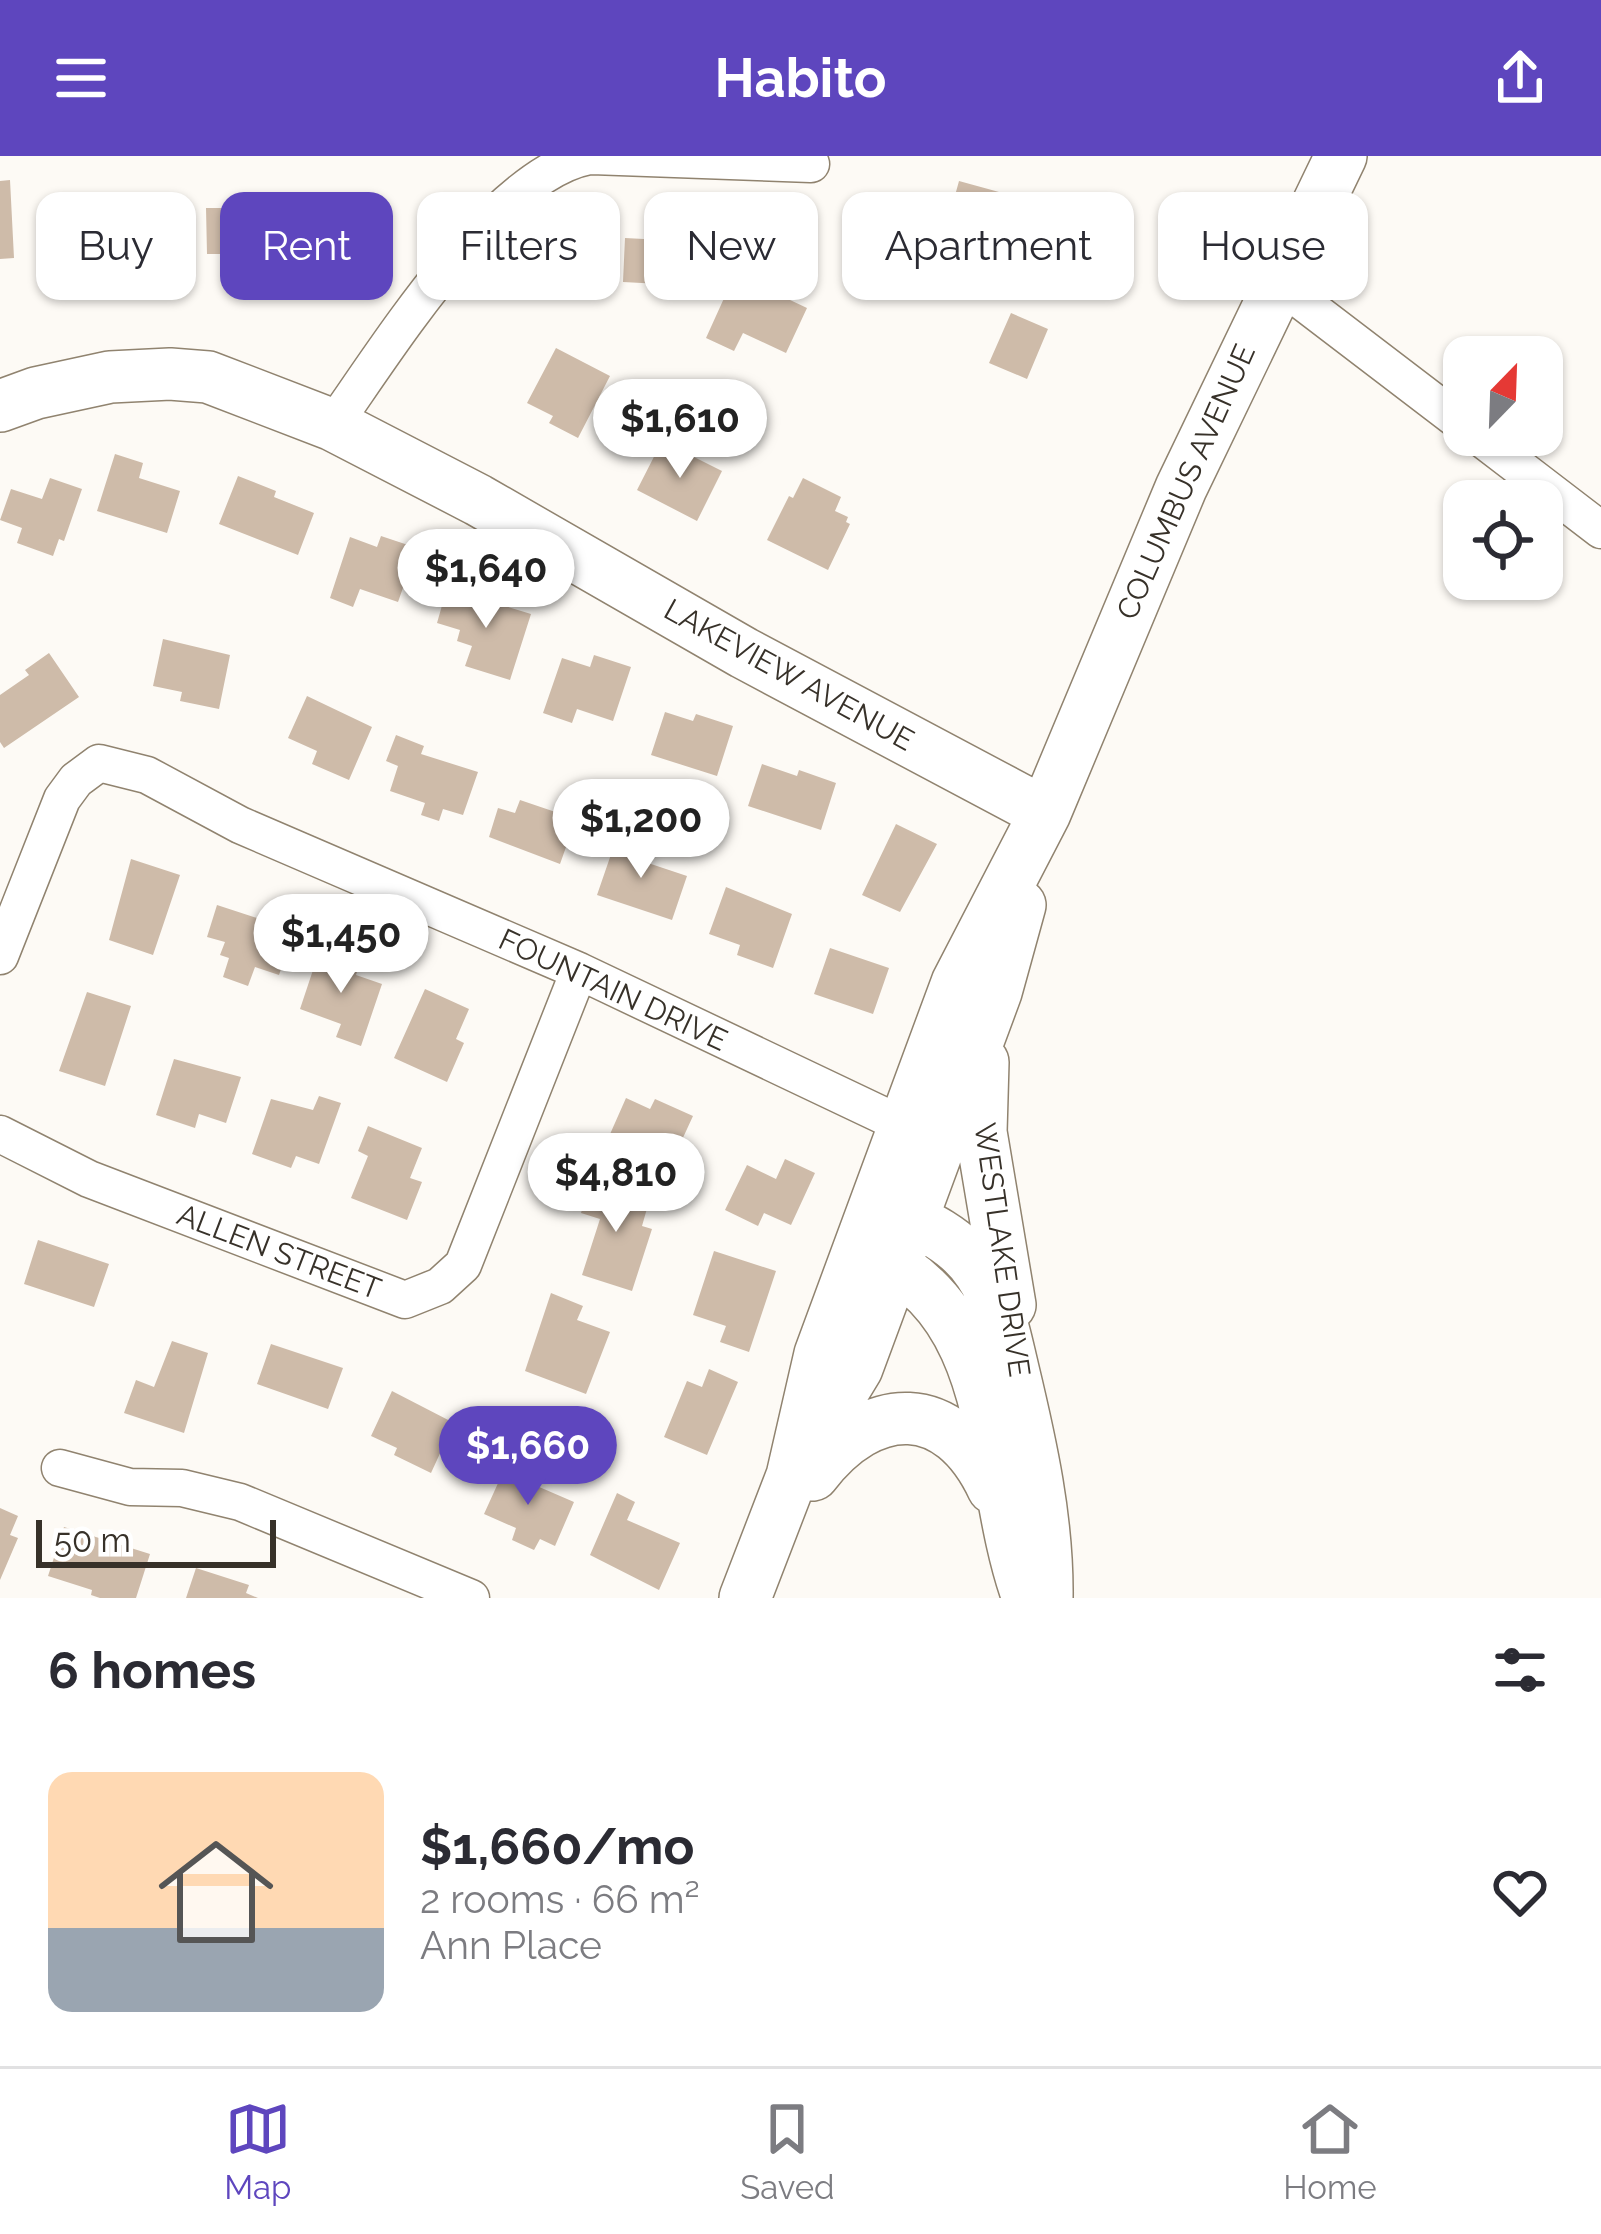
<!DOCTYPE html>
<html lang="en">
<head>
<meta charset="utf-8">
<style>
  body { margin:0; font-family:Raleway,sans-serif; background:#f2f2f3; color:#2b2b33; height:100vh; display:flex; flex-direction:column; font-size:45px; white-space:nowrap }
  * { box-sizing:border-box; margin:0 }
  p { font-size:39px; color:#7c7c81 }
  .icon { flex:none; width:66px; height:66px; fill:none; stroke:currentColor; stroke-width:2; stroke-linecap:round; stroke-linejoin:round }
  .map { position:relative; height:1442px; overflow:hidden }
  .panel { display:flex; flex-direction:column; background:#fff; flex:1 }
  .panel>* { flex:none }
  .top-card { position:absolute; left:36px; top:36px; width:1530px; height:108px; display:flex; gap:24px }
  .needle { width:78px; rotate:23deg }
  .fabs { position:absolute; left:1443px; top:180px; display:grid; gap:24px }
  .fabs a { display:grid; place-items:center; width:120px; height:120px; border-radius:24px; background:#fff; box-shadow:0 3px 9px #0004; font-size:60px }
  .scale { position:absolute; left:36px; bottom:30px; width:240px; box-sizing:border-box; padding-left:12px; border:6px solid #373129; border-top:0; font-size:33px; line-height:42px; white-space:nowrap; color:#373129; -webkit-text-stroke:9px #fff; paint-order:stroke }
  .price { position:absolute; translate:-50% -102px; padding:0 27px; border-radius:42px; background:#fff; color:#222; font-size:39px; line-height:78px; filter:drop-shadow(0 3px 6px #0008) }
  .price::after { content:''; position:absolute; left:50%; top:72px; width:36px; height:27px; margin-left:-18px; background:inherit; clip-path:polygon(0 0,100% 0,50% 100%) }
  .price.selected { background:#5e46be; color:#fff }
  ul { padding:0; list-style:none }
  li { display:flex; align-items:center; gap:36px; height:300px; padding:0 48px }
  li span { display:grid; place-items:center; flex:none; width:336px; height:240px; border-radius:24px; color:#555 }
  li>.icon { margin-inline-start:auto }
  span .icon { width:144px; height:144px; fill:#fffc; stroke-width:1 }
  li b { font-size:51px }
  h2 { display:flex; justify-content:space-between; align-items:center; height:144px; padding:0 48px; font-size:51px }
  .tag { padding:0 42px; border-radius:24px; background:#fff; box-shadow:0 3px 9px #0004; font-size:42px; line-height:108px }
  .tag.selected { background:#5e46be; color:#fff }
  header { display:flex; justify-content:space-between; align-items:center; height:156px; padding:0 48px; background:#5e46be; color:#fff; font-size:54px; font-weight:700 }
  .menu { display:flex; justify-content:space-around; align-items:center; height:168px; border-top:3px solid #e1e1e2; background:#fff; font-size:33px; color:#7c7c81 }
  .menu a { display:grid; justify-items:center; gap:6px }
  .menu .selected { color:#5e46be }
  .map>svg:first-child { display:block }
  .building { fill:#cebba9 }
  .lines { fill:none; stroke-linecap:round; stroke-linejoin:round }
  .street-casing { stroke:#90836f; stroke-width:39 }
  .secondary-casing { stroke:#90836f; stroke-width:54 }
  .street { stroke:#fff; stroke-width:36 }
  .secondary { stroke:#fff; stroke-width:51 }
  .labels { text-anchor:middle; stroke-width:9; stroke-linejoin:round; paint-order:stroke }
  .street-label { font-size:30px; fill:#373129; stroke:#fff }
</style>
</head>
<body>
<header><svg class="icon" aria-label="menu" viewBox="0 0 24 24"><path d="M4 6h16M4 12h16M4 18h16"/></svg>Habito<svg class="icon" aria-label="share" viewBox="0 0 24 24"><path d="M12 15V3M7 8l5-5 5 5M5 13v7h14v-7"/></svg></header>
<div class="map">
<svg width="1601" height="1442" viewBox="0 0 1601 1442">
  <rect width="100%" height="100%" fill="#fdfaf5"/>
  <path class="building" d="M10,24L14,102L0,103V25Z
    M959,25L999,36L983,94L943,83Z
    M165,48V99L91,100L90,49Z
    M206,52H267L268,98H207Z
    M347,60L383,87L347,135L311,107Z
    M625,82L700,86L698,130L623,126Z
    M735,118L807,152L786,197L743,177L734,195L706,182Z
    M1011,157L1048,173L1027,223L989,207Z
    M556,192L610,220L578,282L549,267L553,260L527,247Z
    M662,285L722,315L697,365L637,334Z
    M115,298L143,307L139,322L180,335L167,377L97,355Z
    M238,320L276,335L274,341L314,357L298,399L219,368Z
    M50,322L82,333L64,385L59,383L53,400L17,387L22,372L0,364L11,333L42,343Z
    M803,322L841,341L835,355L848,361L846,366L850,368L828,414L767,384L789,340L793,342Z
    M381,380L417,392L398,446L360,433L353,451L330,442L350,381L377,391Z
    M447,432L531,458L510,524L465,510L472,490L457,485L460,474L437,467Z
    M163,483L230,499L219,553L180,545L182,536L153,530Z
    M49,497L79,541L4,592L0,586V539L29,519L25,514Z
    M594,499L631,511L613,565L577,553L572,567L543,557L562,502L590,511Z
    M307,540L372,571L349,624L312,608L317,595L288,582Z
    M665,556L693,565L696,558L733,570L717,620L651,599Z
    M396,579L424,590L421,598L478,616L463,659L443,653L439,665L421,659L425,647L390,635L398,610L386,605Z
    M762,608L797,620L799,614L836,627L821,674L748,650Z
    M520,644L576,663L560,708L489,681L498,652L515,657Z
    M896,668L937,688L900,756L862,739Z
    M617,681L647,691L642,705L687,720L672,764L597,739Z
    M131,703L180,719L153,799L109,784Z
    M726,731L792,758L773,812L737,799L740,789L709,778Z
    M217,749L294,774L279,819L255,811L248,830L223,821L229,802L220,799L225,786L207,781Z
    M830,792L889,812L873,858L814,838Z
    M320,793L360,807L356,819L382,828L361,890L336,881L341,868L300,853Z
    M425,833L469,853L456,883L464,887L447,926L394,902Z
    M87,836L131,850L105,930L59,915Z
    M174,903L241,921L226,967L199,958L195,972L156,959Z
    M319,940L341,947L319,1008L296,1000L291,1012L252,998L271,943L313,954Z
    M626,942L650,953L655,943L693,960L669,1012L631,995L627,1004L603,994Z
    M368,970L422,992L410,1022L422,1026L407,1064L351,1042L368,1000L358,995Z
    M785,1003L815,1017L791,1069L764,1057L758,1070L725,1054L747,1009L776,1023Z
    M591,1024L650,1042L642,1070L652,1073L632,1135L582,1119L600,1063L581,1057Z
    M38,1084L109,1108L94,1151L24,1128Z
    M714,1095L776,1115L749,1196L720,1186L726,1170L693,1159Z
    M551,1137L583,1150L577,1164L610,1176L586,1238L525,1215Z
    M172,1185L208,1197L184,1277L124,1257L136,1224L154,1231Z
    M271,1188L343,1212L328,1253L257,1228Z
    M709,1213L738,1226L707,1299L664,1281L687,1225L702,1231Z
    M392,1235L454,1267L431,1317L394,1299L397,1292L371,1280Z
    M509,1303L529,1312L523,1324L574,1346L555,1390L540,1383L534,1394L512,1384L516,1372L484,1358Z
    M617,1337L635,1346L627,1364L680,1387L659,1434L590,1399Z
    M0,1352L18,1360L10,1379L18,1382L0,1424Z
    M64,1371L150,1398L136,1442H100L91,1439L92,1434L48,1420Z
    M196,1412L249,1429L246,1437L258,1442H186Z"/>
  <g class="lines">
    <g class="street-casing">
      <path id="street" d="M592,0L811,8
        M1278,127L1464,269
        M333,269C387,193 495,18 589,0
        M1477,279L1601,374
        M0,800L62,643L76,624L99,607L147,619L240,669L579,815L922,978
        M0,978L89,1023L405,1144L440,1130L463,1109L579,815
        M60,1312L130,1331L182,1332L240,1346L471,1442"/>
    </g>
    <g class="secondary-casing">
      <path id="secondary" d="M0,250L36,237L110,221L170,218L208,221L333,269L478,344L744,497L1045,657
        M983,906L981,976L1010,1149
        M882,1050C918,1066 958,1082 980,1117C999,1145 1005,1180 1013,1213C1031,1288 1048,1364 1047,1442
        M870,1097C1009,1159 983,1319 1028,1442
        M814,1283L857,1212L996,836L1020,749
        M813,1319C872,1242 950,1241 993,1332
        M745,1442L792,1320L820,1198L957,827L1045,657L1181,332L1341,0"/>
    </g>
    <use href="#street" class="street"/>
    <use href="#secondary" class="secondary"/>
  </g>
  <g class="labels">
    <g class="street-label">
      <text transform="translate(1186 326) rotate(-66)" y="10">COLUMBUS AVENUE</text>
      <text transform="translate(789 519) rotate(29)" y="10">LAKEVIEW AVENUE</text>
      <text transform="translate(613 834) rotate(25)" y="10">FOUNTAIN DRIVE</text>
      <text transform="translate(1002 1094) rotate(82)" y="10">WESTLAKE DRIVE</text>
      <text transform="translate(279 1096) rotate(21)" y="10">ALLEN STREET</text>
    </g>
  </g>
</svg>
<div class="fabs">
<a><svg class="needle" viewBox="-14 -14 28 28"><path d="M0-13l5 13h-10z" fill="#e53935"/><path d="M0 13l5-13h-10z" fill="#7c7c81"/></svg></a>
<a><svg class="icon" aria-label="locate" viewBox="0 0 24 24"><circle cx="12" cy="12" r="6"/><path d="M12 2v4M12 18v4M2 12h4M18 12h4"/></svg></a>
</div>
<div class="scale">50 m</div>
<b class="price" style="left:680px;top:325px">$1,610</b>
<b class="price" style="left:486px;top:475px">$1,640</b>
<b class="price" style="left:641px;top:725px">$1,200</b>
<b class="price" style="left:341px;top:840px">$1,450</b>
<b class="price" style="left:616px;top:1079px">$4,810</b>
<b class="price selected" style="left:528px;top:1352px">$1,660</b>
<div class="top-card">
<a class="tag">Buy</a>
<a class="tag selected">Rent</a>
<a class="tag">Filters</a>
<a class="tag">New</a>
<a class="tag">Apartment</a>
<a class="tag">House</a>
</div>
</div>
<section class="panel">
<h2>6 homes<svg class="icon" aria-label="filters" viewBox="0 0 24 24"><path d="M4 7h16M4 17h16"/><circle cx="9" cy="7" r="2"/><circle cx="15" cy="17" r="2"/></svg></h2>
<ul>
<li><span style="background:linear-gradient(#ffd9b3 65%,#9aa5b1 0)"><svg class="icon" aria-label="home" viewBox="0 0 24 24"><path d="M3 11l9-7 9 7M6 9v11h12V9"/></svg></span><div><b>$1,660/mo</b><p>2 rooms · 66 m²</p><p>Ann Place</p></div><svg class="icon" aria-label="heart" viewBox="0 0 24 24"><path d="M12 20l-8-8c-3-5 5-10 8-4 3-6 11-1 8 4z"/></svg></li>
</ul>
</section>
<nav class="menu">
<a class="selected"><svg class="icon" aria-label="map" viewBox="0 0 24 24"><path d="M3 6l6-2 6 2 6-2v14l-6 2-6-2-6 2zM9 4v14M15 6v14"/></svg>Map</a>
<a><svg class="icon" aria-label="saved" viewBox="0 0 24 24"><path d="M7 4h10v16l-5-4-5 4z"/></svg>Saved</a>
<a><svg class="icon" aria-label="home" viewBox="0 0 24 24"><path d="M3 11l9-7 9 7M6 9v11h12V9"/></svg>Home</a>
</nav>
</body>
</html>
